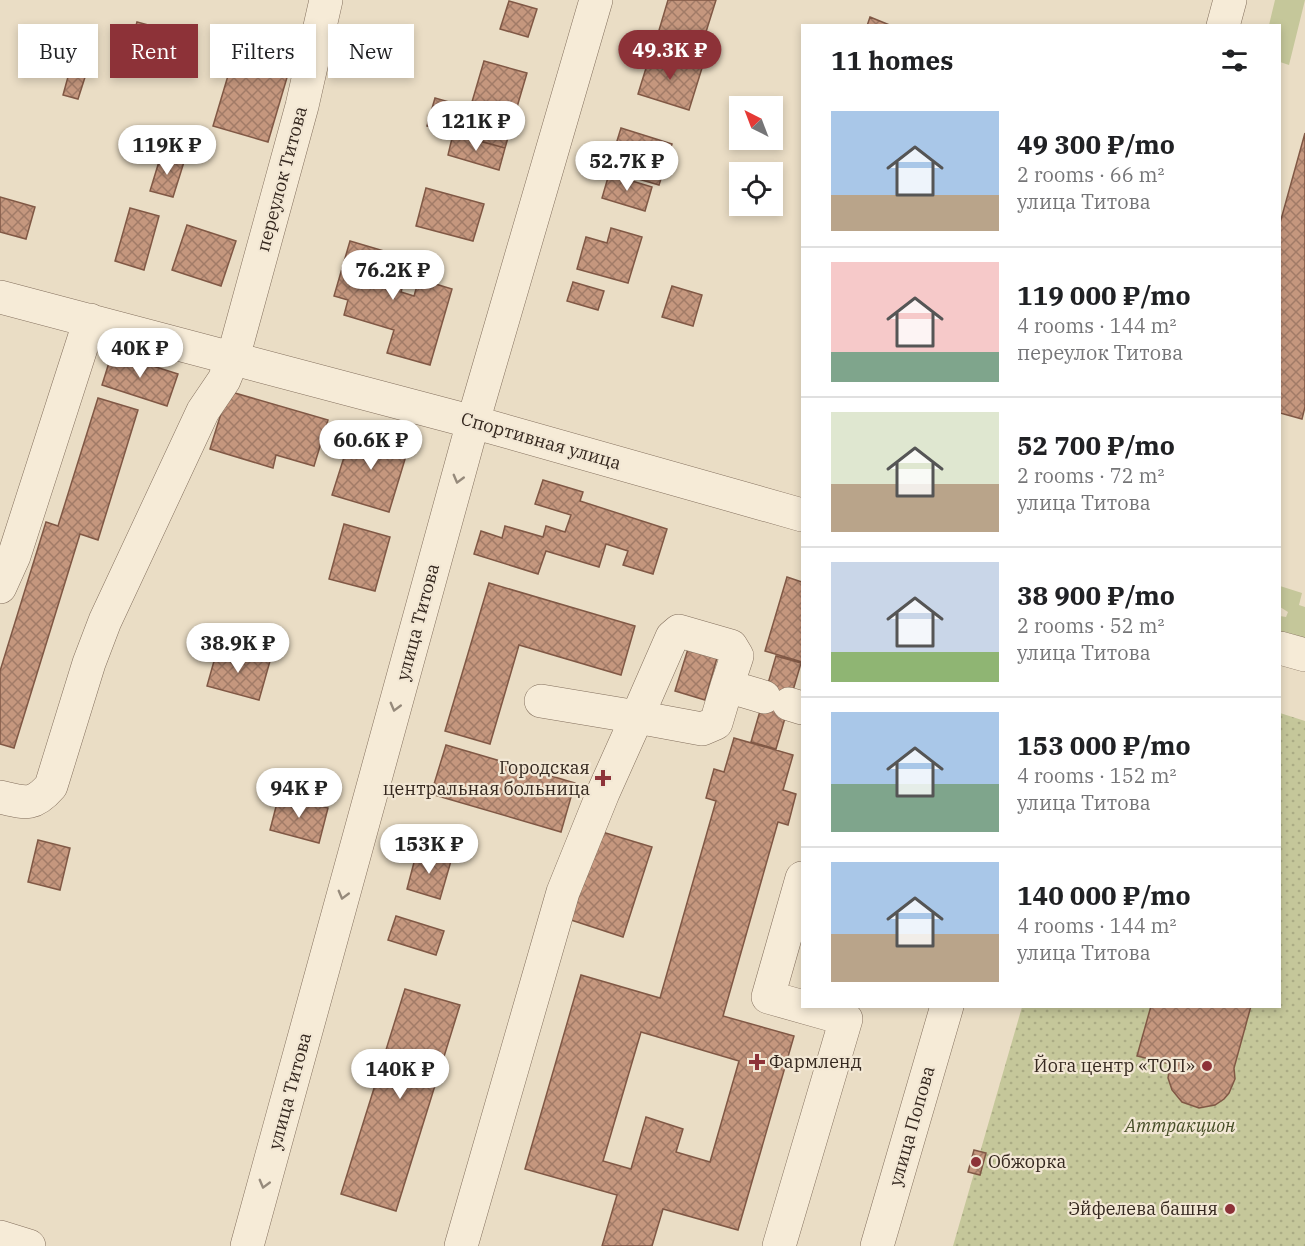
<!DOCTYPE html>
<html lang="en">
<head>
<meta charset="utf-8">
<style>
  body { margin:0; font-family:"IBM Plex Serif",serif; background:#f6f6f6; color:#202124; height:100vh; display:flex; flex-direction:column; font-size:22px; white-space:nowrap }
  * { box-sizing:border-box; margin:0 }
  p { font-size:20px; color:#757577 }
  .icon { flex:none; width:33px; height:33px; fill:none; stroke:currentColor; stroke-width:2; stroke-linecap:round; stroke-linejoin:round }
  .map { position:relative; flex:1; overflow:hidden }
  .details { position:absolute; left:801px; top:24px; width:480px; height:984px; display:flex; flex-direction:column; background:#fff; border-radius:0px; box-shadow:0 3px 9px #0003 }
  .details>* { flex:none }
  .banner { position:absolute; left:18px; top:24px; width:570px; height:54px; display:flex; gap:12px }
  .needle { width:39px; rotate:318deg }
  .tools { position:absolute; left:729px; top:96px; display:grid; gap:12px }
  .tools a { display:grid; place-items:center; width:54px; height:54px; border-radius:0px; background:#fff; box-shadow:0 3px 9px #0003; font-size:30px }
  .price { position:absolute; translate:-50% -51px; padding:0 14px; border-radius:21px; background:#fff; color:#222; font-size:20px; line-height:39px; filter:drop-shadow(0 2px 3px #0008) }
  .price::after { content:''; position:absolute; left:50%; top:36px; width:18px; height:14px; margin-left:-9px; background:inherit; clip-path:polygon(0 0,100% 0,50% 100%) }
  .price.active { background:#8d3238; color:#fff }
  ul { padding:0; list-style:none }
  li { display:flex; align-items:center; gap:18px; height:150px; padding:0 30px }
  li+li { border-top:2px solid #e0e0e0 }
  li span { display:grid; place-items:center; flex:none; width:168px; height:120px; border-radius:0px; color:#555 }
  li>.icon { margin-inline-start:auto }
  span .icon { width:72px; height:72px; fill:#fffc; stroke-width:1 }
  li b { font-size:26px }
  h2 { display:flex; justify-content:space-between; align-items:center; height:72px; padding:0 30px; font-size:26px }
  .tag { padding:0 21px; border-radius:0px; background:#fff; box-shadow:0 3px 9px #0003; font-size:21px; line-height:54px }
  .tag.active { background:#8d3238; color:#fff }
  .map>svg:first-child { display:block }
  .green { fill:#c5c79a }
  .park { fill:url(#park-dots) }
  .building { fill:url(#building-cross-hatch); stroke:#805845; stroke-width:1.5; fill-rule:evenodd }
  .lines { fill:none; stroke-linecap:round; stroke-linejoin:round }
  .minor-casing { stroke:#836f5d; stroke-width:34 }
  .minor { stroke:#f6ebd7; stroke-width:33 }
  .oneway { stroke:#968a7b }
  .poi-dot { fill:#8d3238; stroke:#f2e7d4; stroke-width:2 }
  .labels { text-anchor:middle; stroke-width:4.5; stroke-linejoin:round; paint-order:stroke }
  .street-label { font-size:18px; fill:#35281f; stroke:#f2e7d4 }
  .poi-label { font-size:18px; fill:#35281f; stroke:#f2e7d4; text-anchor:end }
  .park-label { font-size:18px; font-style:italic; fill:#484f28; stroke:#f2e7d4 }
</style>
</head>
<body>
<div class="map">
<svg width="1305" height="1246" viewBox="0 0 1305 1246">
  <defs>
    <pattern id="park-dots" width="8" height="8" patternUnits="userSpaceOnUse" patternTransform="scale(1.5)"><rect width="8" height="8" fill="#c5c79a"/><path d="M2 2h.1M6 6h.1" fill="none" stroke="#aaab84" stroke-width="1.8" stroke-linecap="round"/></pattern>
    <pattern id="building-cross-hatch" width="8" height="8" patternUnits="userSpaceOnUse" patternTransform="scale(1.5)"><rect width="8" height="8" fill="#c5977e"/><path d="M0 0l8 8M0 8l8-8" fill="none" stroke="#a17b67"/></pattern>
  </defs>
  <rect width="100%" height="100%" fill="#eaddc5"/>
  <path class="green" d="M1275,0H1305L1289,65L1280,62V26L1269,25Z
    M1280,586L1302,593L1299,605L1305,607V640L1280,632V616L1286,617L1288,612L1280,607Z"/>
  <path class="park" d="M1280,713L1305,721V1246H953L1022,1007L1280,1006Z"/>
  <path class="building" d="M668,0H716L700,51L657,37Z
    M509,1L537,9L528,37L500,29Z
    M870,17L892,26H867Z
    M137,22L152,26L140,65L126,61Z
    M651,52L702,68L689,110L638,94Z
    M233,59L288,74L268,142L213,126Z
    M484,61L527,73L505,148L462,136Z
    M71,66L87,71L78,99L63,95Z
    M435,98L470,108L462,136L427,126Z
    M621,128L672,144L659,185L608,170Z
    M1305,133V407L1302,419L1280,413V223Z
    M453,134L505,148L499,170L448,155Z
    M161,155L184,162L173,197L150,191Z
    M609,174L652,187L645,211L602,198Z
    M426,188L484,204L473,241L416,226Z
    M0,197L35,207L26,239L0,232Z
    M130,208L159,216L144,270L115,261Z
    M187,225L236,241L221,286L172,270Z
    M611,228L642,237L628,283L577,269L586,237L607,243Z
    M350,241L411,259L401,292L414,296L419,279L452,289L430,365L387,353L394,330L344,315L348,300L334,296Z
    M573,282L604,291L598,310L567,301Z
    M672,286L702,295L693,326L662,317Z
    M112,353L178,374L167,406L102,385Z
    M228,391L328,420L314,466L276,455L273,468L210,449Z
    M98,398L138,410L98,540L80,534L14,748L0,744V671L46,522L58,526Z
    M353,429L409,446L389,512L332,495Z
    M543,480L583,492L580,501L667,529L653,574L623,565L628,551L606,544L599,567L546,551L538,574L474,554L481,531L502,538L505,526L543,537L546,526L565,532L571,515L535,504Z
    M344,524L390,537L375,591L329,579Z
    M787,577L802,582V662L765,651Z
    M489,583L635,626L621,675L519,645L490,744L445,731Z
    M218,647L270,661L259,700L207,686Z
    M688,649L717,658L705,700L675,691Z
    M776,656L801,663L776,749L751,742Z
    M734,738L793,755L783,790L796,794L788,825L778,822L723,1016L794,1036L738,1230L663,1209L652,1246H602L617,1195L525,1169L581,975L660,998L716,801L706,798L714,769L724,772ZM641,1032L739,1061L710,1162L676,1152L683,1129L646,1117L631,1169L603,1161Z
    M446,745L575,783L561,832L431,794Z
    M279,795L328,808L319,843L270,830Z
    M599,831L652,847L623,937L571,920Z
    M38,840L70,848L60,890L28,882Z
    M417,851L451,861L440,899L407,889Z
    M396,916L444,931L436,955L388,940Z
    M405,989L460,1005L396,1211L341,1194Z
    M1151,1006H1251L1234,1068L1235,1079L1229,1093L1224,1099L1215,1105L1199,1108L1182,1102L1172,1090L1168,1078L1170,1064L1137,1056Z
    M974,1150L986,1153L980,1175L968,1172Z"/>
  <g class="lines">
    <g class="minor-casing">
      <path id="minor" d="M1223,26L1230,0
        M0,297L473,422L802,515
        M0,587L14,556L90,320
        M1280,648L1305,655
        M541,701L637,717L672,637L679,631L731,646L737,656L727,686
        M789,704L802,708
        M0,797C25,803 33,807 51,786L89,663L105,621L203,411L224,380L233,358L302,106L326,0
        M0,1237L29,1246
        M247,1246L473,422L596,0
        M461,1246L563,892L603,793L637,717L702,729L716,723L727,686L764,697
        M779,1246L846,1019L768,997L802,878
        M877,1246L947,1006"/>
    </g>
    <use href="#minor" class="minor"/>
  </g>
  <defs><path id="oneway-chevron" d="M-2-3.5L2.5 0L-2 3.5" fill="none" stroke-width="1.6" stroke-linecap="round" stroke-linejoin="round" transform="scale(1.5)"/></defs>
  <g class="oneway">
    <use href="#oneway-chevron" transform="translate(458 479) rotate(105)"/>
    <use href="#oneway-chevron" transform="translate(395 707) rotate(105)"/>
    <use href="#oneway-chevron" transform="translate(343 895) rotate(105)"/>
    <use href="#oneway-chevron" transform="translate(264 1184) rotate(105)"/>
  </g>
  <g class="poi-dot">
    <path d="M600 769h6v6h6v6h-6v6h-6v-6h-6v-6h6z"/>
    <path d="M754 1053h6v6h6v6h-6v6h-6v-6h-6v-6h6z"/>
    <circle cx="1207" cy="1066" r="6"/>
    <circle cx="976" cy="1162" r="6"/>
    <circle cx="1230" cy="1209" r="6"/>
  </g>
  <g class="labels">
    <g class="street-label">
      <text transform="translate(282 179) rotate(-75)" y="6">переулок Титова</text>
      <text transform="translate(541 441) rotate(16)" y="6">Спортивная улица</text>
      <text transform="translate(418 622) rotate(-75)" y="6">улица Титова</text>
      <text transform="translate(290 1091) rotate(-75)" y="6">улица Титова</text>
      <text transform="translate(912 1126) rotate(-74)" y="6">улица Попова</text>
    </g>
    <g class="poi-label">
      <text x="590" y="774">Городская<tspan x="590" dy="21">центральная больница</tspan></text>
      <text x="769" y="1068" text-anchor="start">Фармленд</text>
      <text x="1195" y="1072">Йога центр «ТОП»</text>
      <text x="988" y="1168" text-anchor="start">Обжорка</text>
      <text x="1218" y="1215">Эйфелева башня</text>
    </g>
    <g class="park-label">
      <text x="1180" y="1132">Аттракцион</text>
    </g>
  </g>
</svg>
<div class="tools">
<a><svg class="needle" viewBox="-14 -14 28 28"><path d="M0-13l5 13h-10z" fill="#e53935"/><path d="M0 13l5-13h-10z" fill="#757577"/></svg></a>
<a><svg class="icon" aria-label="locate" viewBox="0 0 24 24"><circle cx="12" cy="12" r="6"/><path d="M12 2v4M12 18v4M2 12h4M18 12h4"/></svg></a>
</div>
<b class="price active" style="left:670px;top:81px">49.3K ₽</b>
<b class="price" style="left:476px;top:152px">121K ₽</b>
<b class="price" style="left:167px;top:176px">119K ₽</b>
<b class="price" style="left:627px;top:192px">52.7K ₽</b>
<b class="price" style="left:393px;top:301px">76.2K ₽</b>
<b class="price" style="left:140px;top:379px">40K ₽</b>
<b class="price" style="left:371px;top:471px">60.6K ₽</b>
<b class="price" style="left:238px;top:674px">38.9K ₽</b>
<b class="price" style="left:299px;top:819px">94K ₽</b>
<b class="price" style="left:429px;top:875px">153K ₽</b>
<b class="price" style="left:400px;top:1100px">140K ₽</b>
<div class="banner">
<a class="tag">Buy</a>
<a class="tag active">Rent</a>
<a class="tag">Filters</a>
<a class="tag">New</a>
</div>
<section class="details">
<h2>11 homes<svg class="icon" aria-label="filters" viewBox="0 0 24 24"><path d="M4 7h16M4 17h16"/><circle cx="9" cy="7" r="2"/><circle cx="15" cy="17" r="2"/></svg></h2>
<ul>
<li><span style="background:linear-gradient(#a9c7e8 70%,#b9a48a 0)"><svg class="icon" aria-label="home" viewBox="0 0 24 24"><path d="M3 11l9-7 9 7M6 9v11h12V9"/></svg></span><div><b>49 300 ₽/mo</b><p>2 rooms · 66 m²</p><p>улица Титова</p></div></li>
<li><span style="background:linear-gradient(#f6c9c9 75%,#7fa58c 0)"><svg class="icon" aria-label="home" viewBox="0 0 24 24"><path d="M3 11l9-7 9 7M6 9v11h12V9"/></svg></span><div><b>119 000 ₽/mo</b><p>4 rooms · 144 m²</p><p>переулок Титова</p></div></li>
<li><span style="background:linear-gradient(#dfe7d0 60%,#b9a48a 0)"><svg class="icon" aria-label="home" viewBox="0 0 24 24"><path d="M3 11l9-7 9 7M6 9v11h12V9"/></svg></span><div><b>52 700 ₽/mo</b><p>2 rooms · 72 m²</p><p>улица Титова</p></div></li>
<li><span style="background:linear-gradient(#c9d6e8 75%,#8fb573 0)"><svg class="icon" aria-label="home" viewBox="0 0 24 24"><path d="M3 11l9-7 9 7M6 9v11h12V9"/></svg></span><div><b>38 900 ₽/mo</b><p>2 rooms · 52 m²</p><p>улица Титова</p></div></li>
<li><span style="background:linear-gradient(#a9c7e8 60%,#7fa58c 0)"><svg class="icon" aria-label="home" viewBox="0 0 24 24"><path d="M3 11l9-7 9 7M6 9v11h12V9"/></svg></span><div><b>153 000 ₽/mo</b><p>4 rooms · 152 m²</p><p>улица Титова</p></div></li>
<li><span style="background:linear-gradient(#a9c7e8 60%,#b9a48a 0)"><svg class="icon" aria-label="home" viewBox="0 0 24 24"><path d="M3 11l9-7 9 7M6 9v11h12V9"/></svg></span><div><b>140 000 ₽/mo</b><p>4 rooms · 144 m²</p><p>улица Титова</p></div></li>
</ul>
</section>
</div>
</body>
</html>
